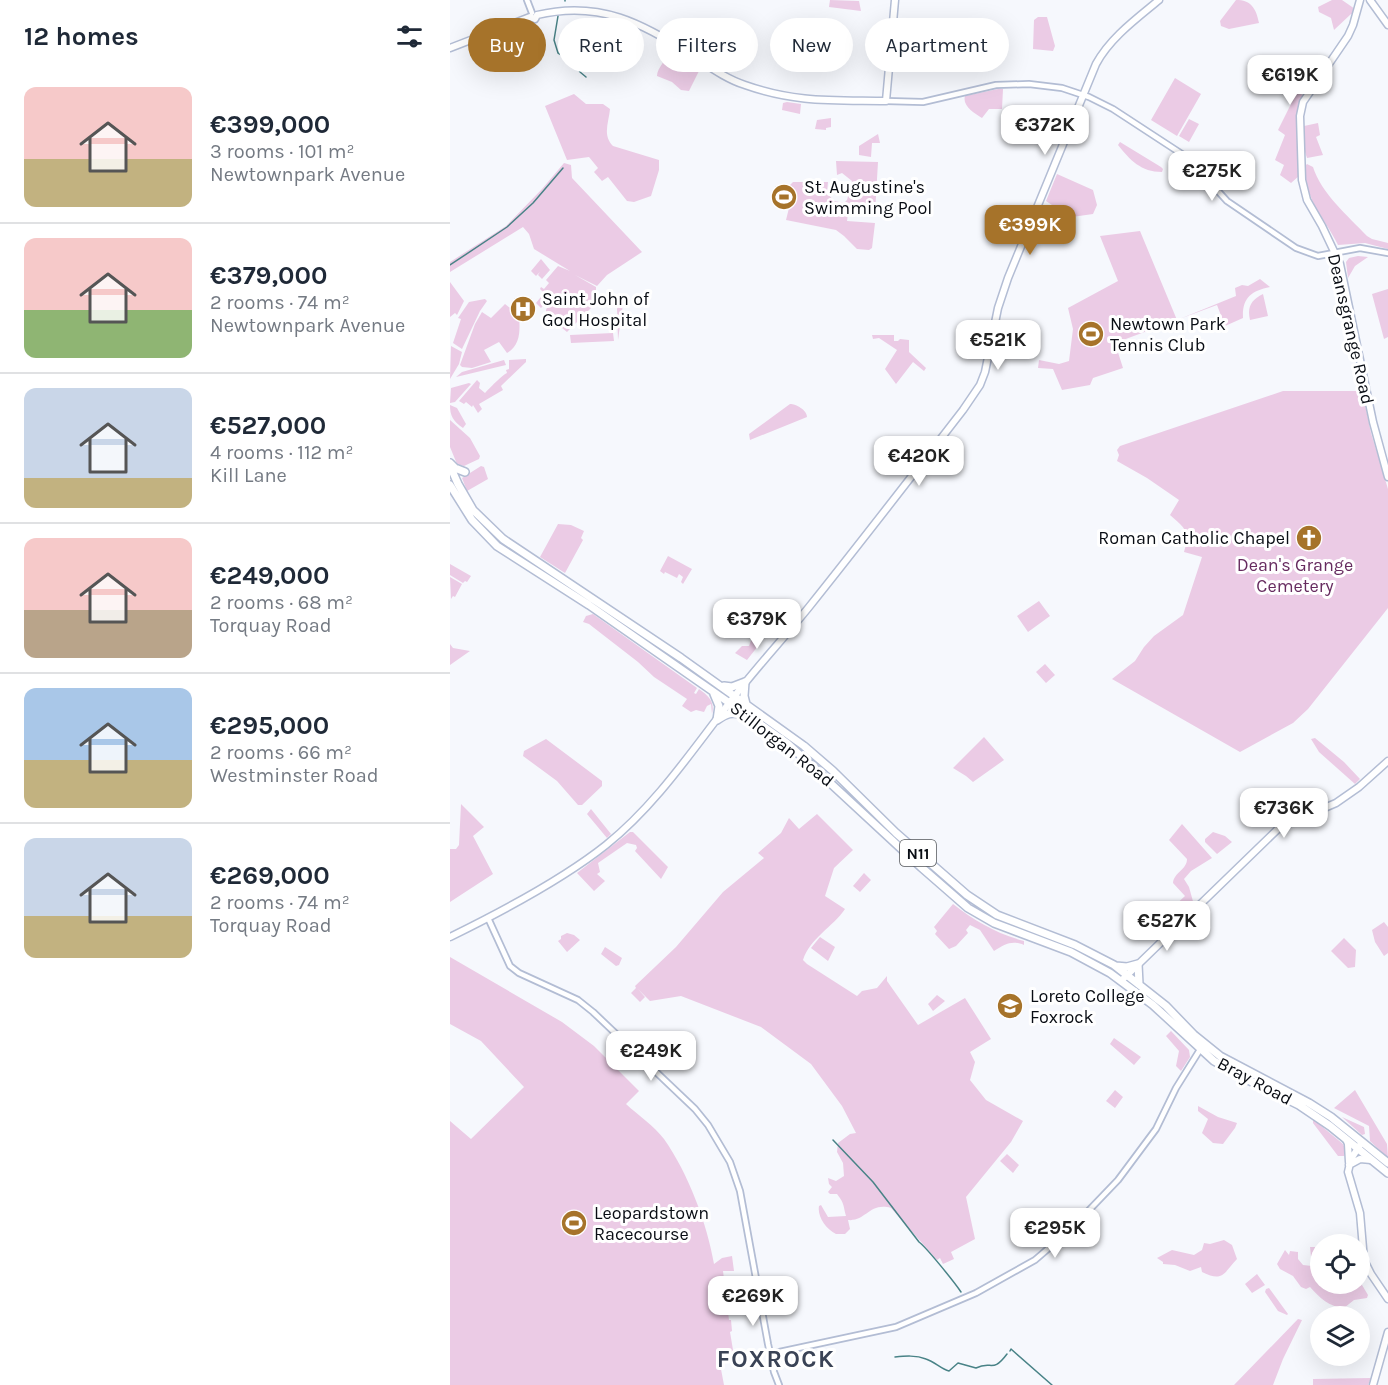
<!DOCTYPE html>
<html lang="en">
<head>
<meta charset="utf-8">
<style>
  body { margin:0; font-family:Karla,sans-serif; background:#f6f6f7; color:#1f2937; height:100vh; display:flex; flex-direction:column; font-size:22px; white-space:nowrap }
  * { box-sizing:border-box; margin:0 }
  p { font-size:20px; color:#747a83 }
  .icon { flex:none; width:33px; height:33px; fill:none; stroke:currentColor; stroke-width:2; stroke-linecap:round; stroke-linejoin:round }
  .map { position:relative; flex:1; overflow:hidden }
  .sheet { display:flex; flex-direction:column; background:#fff; width:450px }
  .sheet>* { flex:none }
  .hud { position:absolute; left:18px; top:18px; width:570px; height:54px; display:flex; gap:12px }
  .buttons { position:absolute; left:860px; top:1234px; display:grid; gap:12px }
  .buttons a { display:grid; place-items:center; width:60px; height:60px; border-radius:50%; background:#fff; box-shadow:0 6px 24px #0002; font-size:30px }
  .price { position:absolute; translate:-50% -51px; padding:0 14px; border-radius:12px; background:#fff; color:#222; font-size:20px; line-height:39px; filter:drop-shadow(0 2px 3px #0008) }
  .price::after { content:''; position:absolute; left:50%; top:36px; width:18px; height:14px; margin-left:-9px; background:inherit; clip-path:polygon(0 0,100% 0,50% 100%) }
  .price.on { background:#a6732a; color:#fff }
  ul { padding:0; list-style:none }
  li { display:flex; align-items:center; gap:18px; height:150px; padding:0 24px }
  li+li { border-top:2px solid #e0e1e3 }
  li span { display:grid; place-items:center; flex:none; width:168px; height:120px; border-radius:12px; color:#555 }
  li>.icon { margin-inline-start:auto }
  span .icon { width:72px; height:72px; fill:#fffc; stroke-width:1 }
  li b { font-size:26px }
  h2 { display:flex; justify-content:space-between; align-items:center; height:72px; padding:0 24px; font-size:26px }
  .pill { padding:0 21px; border-radius:27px; background:#fff; box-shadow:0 6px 24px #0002; font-size:21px; line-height:54px }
  .pill.on { background:#a6732a; color:#fff }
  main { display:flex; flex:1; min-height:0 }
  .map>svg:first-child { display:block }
  .green { fill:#ebcbe5 }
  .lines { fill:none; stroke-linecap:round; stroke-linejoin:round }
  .stream { stroke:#498387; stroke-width:1.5 }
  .minor-casing { stroke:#b3bdd4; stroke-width:8 }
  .major-casing { stroke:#b3bdd4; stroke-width:9 }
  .highway-casing { stroke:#b3bdd4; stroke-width:10 }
  .minor { stroke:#fff; stroke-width:4.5 }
  .major { stroke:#fff; stroke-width:6 }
  .highway { stroke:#fff; stroke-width:7 }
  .labels { text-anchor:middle; stroke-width:6; stroke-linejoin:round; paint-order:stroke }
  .shield { fill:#fff; stroke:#53565a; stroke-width:1.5 }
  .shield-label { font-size:16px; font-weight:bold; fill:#090d14 }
  .poi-label { font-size:18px; fill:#090d14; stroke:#fff; text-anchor:start }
  .street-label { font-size:18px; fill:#090d14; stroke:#fff }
  .park-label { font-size:18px; fill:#662b5f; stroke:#fff }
  .district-label { font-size:24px; font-weight:bold; letter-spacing:1.5px; fill:#3a4356; stroke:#fff }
</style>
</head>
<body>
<main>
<section class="sheet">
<h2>12 homes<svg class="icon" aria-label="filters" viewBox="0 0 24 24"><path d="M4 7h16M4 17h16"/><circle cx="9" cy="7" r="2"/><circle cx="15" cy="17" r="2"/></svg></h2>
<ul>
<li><span style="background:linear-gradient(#f6c9c9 60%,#c2b280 0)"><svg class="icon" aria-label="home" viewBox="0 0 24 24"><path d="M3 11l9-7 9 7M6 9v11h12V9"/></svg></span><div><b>€399,000</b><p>3 rooms · 101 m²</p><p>Newtownpark Avenue</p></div></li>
<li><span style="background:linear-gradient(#f6c9c9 60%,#8fb573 0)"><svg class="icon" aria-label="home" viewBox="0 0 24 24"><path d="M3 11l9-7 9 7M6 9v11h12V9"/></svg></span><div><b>€379,000</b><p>2 rooms · 74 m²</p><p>Newtownpark Avenue</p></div></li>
<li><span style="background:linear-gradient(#c9d6e8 75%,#c2b280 0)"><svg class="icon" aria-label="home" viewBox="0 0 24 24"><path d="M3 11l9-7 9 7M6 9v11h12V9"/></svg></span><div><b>€527,000</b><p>4 rooms · 112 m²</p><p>Kill Lane</p></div></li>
<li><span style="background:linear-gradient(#f6c9c9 60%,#b9a48a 0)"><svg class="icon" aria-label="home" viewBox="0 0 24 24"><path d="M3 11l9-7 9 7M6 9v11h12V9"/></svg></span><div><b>€249,000</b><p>2 rooms · 68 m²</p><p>Torquay Road</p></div></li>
<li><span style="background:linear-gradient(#a9c7e8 60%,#c2b280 0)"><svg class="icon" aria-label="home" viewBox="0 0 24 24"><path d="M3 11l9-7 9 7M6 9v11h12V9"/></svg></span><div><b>€295,000</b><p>2 rooms · 66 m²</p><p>Westminster Road</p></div></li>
<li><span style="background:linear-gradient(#c9d6e8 65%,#c2b280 0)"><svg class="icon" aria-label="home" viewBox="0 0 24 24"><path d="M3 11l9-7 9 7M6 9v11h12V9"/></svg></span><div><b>€269,000</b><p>2 rooms · 74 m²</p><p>Torquay Road</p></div></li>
</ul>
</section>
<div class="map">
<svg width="938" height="1385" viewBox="0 0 938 1385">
  <rect width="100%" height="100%" fill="#f6f8fd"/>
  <path class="green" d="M380,0L409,1L411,11L379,7Z
    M786,0C801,0 806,8 809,23L779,29L771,26L770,21Z
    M882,0H892L905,9L904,14H901L884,30L881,18L869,12L868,7Z
    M588,17H597L605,46L603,51L583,49L584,20Z
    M256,38L265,39L257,59L248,53Z
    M220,50L250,69L239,91L231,90L222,82L207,76C207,68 217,59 220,50Z
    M725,78L751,94L727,136L701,120Z
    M548,89H553L552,109H539L532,118C524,113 512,106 515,96Z
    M847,92L853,95L847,114L849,176L841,183L830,175L834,165L825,160L835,135L828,130Z
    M124,94L136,104H153L160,109C159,122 152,135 163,146L209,160V170L201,196L184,202L177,201L158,177L152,181L144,172L148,168L139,157L117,160L95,106Z
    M337,102L351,104L350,114L332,110L333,103Z
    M381,118V127L376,128V130L365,129L367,120Z
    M739,119L749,124L739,142L729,136Z
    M868,123L870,135L866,137L873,155L857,158L855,152L854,126Z
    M428,134L430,143H422L421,157L409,155V146Z
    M670,142L711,167L713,169L712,172C691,172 680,160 668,145Z
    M386,161L428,162L425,213L416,209L415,206L399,205L397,221L425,223L422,248L419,250L407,249L394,236L386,230L336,220L340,204L338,187L343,182H378L377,193L384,201L394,203L397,200L402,181L392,173L387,175Z
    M114,163L121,165L122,178L192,252L157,275L147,286L125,275L146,287V303L117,332L96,315V310L102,296L91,308L86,303L94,293L90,289L91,287L94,289L99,283L96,280L108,266L120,271L84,249L79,234L73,227L0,272V262L56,226L92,189Z
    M857,164L863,167C871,193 898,216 917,236L922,239L938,243V249L915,243L888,245C874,217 854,199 855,166Z
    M607,174L643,190L647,205L643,214L615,218L605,207L596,201Z
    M690,231L727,320L786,296L785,288L792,285L798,286L810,279L820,287C801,291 792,298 793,318L775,326L767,305L665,343L673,368L643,378L640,385L612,390L603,369L588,368L589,360L609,364L619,361L623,329L618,308L668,281L650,236Z
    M908,256L918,257L905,266L898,278L896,262L899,258Z
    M91,259L100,270L92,279L88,275L90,272L86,276L81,271Z
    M0,282L14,301L7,315L5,313L0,317Z
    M938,289V337L934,339L922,294Z
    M813,294L818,316L800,320C797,307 801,300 813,294Z
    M174,297L168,340L167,309L168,305H172L171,301Z
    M35,299L37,301L30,311L12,349L3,343L11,319L8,318L19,302Z
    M55,304L69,315C70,330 71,345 57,353L49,342L34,350L41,362L22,368L12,367L10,365L25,324L32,312L41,318Z
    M163,333L164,341L121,343L120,335Z
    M422,335H444V341H448L450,339L459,340V352L476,368L474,371L463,362L446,384L435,369L447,350L429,338L423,339Z
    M1,346L12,352L9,364L0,379Z
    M76,359V362L51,386L53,390L29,404L32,409L28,413L23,405L22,407L16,402L14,404L9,401L27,380L30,383L29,388L35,393C39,389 52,375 57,373L56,370L59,369V360Z
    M54,360L56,365L6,377L12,372Z
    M19,383L21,384L5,402L0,403L1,388Z
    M833,391H912L921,433L938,489V608L858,709L843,723L790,752L662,679L685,661L694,647L704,636L733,615L752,557L734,552C740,531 736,529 720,515L729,500L697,478L667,461L669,455L667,450L670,446Z
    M340,404C346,404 357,410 357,417L300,440L299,434Z
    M0,405L7,408L16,424L13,428C3,421 0,416 0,405Z
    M0,420L20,438L30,456L29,459L14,466L7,464L0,447Z
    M31,466L34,467L38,479L17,491L12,478Z
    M108,524L121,525L134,531L131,538L133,540L115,573L90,557Z
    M218,556L242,569L233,584L231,582L233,577L229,574L227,578L215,572L214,574L210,571Z
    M0,564L21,576L17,582L15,581L13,583L0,575Z
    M0,577L12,584L5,597L3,596L1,599Z
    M589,601L600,616L578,632L567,616Z
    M143,614L247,688L244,693L246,694L249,689C259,696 265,702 262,714L261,704L257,706L254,712L246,710L241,712L232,706L237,699L204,677L188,662L139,624L133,622L136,616Z
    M302,638L308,646L297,660L285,653L292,646H299Z
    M0,644L3,648L20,651L0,665Z
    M595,664L605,675L596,683L586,672Z
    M534,737L554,760L523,782L516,776L503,768Z
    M865,738L894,762L910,779L905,784L869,752L861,739Z
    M96,739L152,781V786L132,805H128L107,781L73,756L74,751Z
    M11,804L34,827L23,836L43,874L0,902V849H6L9,845Z
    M141,809L161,834L157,838L137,814Z
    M367,814L403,850L384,868L375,896L395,909C383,927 360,938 353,960L357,964L407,996L412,991L427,988L437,976V981L468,1025L515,998L541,1039L520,1052L525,1062L520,1080L536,1100L573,1121L561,1142L516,1197L525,1239L501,1252L504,1259L493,1264L490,1258L487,1260L441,1208C419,1202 416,1222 398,1220L400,1229L395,1234H386C376,1229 367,1216 369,1206L371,1205L378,1217L396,1216C393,1206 395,1204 387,1194H380L378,1192L382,1187L379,1184L378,1178L386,1181L394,1176L393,1163L387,1152L388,1143L400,1134L406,1133L392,1106L361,1064L311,1027L231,996L200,1001L188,989L195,997L190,1002L181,993L186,988L185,986L226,947L273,892L314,858L308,853L331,833L339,818L349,829Z
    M732,824L762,858L741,871L734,879L739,887L744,905L730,919L721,909L735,896L723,883C724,872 737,870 737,859L719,840Z
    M180,832H183L218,867L211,879L185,851L187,848L186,845L177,843L148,863L150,872L147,874L155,881L144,891L127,873Z
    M763,832L775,836L782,842L767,854L755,842V839Z
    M414,873L421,880L410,892L403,886Z
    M503,904C525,921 547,934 574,941V945C562,940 555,944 544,951L530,930L520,925L516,930L518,933L506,946L499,949L485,934L487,931L484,927Z
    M934,922L938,927V953L934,956L925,942L922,930Z
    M117,933L124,935L130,940L117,952L108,941L111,939V936Z
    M370,937L385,947L378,961L361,948Z
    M894,938L906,950L905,967L898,968L881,951Z
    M155,947L172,958L169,965L166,966L151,954Z
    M0,957L112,1022L144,1046L189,1091L176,1104C188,1115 204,1126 214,1139C238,1173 257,1223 264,1264L272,1258L282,1256L284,1271H273L279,1320H281L282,1331L280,1332L283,1350H285L287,1360L270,1364L274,1385H0V1121L21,1139L74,1087L31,1041L0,1024Z
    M487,995L495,1001L483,1011L478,1004Z
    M721,1031L739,1050L740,1057L731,1071L726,1066L729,1051L716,1036Z
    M664,1038L691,1057L684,1065L660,1044Z
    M665,1090L673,1097L665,1108L656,1101Z
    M905,1090L937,1144L938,1158L920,1141L919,1126L884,1108Z
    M748,1106L768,1117L787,1123L785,1128L773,1144L763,1143L752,1133L758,1119L748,1111Z
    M892,1117L914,1127L915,1134L912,1135Z
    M863,1119L893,1144L896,1150L894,1156H888L863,1123Z
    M557,1154L569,1165L563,1173L550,1161Z
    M774,1240L782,1245L787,1259C774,1272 774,1283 752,1272L751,1267L740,1271L725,1265L713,1264V1262L707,1258L722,1250L744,1255L752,1250L754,1243L760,1244Z
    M860,1247H865L867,1258L870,1257V1272L863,1274L866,1280L870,1281V1284H909V1280L918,1295L917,1298L904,1300L894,1308C879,1307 870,1298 860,1287L856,1289L851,1287L843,1276L830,1269L827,1264L835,1250L839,1255L840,1251L848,1252V1259L853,1265L862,1266Z
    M807,1274L815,1285L802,1293L795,1284Z
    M819,1288L838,1314L837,1315L828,1311L815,1292L816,1289Z
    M848,1319L852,1320L833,1359L823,1385H784Z
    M921,1378L918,1385H863V1379Z"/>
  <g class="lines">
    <path class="stream" d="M115,1V0
      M108,16L104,40L108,53L126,64L130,72L136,77
      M0,265L57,227L83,203L113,168
      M383,1140L423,1182L469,1242C477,1248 505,1283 511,1292
      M560,1351L561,1349L602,1385
      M445,1357C455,1356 466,1355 476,1359C485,1362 491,1369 499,1371L508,1363L526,1368C542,1360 542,1374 557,1354"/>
    <g class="minor-casing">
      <path id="minor" d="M77,0L82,13
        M436,101L473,102L546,85L579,84L612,88L639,97L663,109L738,158L777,201L846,248L868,256L910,248L938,253
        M38,918L60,966L69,973L128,1000L143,1012L245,1109L258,1125L280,1162L290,1191L318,1344L324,1372L329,1385
        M320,1354L446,1327L526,1293L585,1260L621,1229L668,1180L706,1129L726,1088L751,1048"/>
    </g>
    <g class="major-casing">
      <path id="major" d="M910,0L903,25L898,36L853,102L850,116L852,180L857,200L872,226L890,264L923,422L938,477
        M920,0L938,25
        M0,48L80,17L85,19L87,15C149,0 193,23 243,56C260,67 276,79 295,85C346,103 384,100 436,101L445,0
        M0,937C51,912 112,880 156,845C212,800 250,738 295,683C316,657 338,633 359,607C411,542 462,476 513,410L530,385L535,372L548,308L558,278L646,64C660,38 686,19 709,0
        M671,981L830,827L886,803L909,787L938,761
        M896,1139L898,1144L899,1162
        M912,1142L901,1159L898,1172L910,1213L914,1260L921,1274L938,1299
        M899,1165L910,1159L921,1160
        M923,1385L938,1332"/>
    </g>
    <g class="highway-casing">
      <path id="highway" d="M0,463L5,468L15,472
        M0,466L8,484L23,510L53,539L231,658L354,746L383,771L446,833L517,895L547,915L625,945L664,965L716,1006L744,1035L770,1056L859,1103L881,1117L938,1163
        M0,485L22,520L47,546L139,605L337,743L471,867L518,908L544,923L621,952L660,973L703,1005L764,1061L796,1079L849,1105L880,1126L938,1173
        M295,682L294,696L296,704
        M274,686L282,687L295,682
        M264,694L269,706L267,720
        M267,720C276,714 282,711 292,715
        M666,966L677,967L688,964L689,984"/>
    </g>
    <use href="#minor" class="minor"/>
    <use href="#major" class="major"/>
    <use href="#highway" class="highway"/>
  </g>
  <defs>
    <g id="stadium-disc" transform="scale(1.35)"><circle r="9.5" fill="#a6732a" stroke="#fff"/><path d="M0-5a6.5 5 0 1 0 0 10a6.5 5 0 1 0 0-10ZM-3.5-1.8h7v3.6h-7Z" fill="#fff"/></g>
    <g id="hospital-disc" transform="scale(1.35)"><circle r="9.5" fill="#a6732a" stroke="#fff"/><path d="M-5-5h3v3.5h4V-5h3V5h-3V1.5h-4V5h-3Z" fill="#fff"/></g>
    <g id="church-disc" transform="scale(1.35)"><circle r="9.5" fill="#a6732a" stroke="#fff"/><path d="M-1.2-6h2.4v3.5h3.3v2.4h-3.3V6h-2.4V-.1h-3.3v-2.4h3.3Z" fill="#fff"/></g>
    <g id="school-disc" transform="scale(1.35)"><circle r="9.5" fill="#a6732a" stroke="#fff"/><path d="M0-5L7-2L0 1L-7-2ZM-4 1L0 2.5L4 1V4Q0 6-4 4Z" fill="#fff"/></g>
  </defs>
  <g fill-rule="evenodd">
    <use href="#stadium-disc" x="334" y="197"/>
    <use href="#hospital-disc" x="73" y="309"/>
    <use href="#stadium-disc" x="641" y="334"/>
    <use href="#church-disc" x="859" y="538"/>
    <use href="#school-disc" x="560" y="1006"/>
    <use href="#stadium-disc" x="124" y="1223"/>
  </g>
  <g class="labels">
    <rect class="shield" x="450" y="840" width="36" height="26" rx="4.5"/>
    <g class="shield-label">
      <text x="468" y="859">N11</text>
    </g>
    <g class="poi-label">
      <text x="354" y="193">St. Augustine's<tspan x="354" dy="21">Swimming Pool</tspan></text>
      <text x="92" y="305">Saint John of<tspan x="92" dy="21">God Hospital</tspan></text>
      <text x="660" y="330">Newtown Park<tspan x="660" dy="21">Tennis Club</tspan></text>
      <text x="840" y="544" text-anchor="end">Roman Catholic Chapel</text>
      <text x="580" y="1002">Loreto College<tspan x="580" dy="21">Foxrock</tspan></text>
      <text x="144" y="1219">Leopardstown<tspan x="144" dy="21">Racecourse</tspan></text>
    </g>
    <g class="street-label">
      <text transform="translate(901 329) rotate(77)" y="6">Deansgrange Road</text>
      <text transform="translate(332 744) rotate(38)" y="6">Stillorgan Road</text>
      <text transform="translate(805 1081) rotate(28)" y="6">Bray Road</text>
    </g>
    <g class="park-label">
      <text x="845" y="571">Dean's Grange<tspan x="845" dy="21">Cemetery</tspan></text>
    </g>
    <g class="district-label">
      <text x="326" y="1367">FOXROCK</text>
    </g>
  </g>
</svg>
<div class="buttons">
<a><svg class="icon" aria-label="locate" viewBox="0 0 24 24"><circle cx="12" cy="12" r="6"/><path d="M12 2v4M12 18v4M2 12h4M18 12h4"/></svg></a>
<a><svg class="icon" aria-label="layers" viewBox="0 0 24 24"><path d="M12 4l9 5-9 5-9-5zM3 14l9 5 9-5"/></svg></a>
</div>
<b class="price" style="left:840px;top:106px">€619K</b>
<b class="price" style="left:595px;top:156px">€372K</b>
<b class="price" style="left:762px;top:202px">€275K</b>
<b class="price on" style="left:580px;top:256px">€399K</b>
<b class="price" style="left:548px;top:371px">€521K</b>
<b class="price" style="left:469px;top:487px">€420K</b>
<b class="price" style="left:307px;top:650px">€379K</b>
<b class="price" style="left:834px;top:839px">€736K</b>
<b class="price" style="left:717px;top:952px">€527K</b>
<b class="price" style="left:201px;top:1082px">€249K</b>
<b class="price" style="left:605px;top:1259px">€295K</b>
<b class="price" style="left:303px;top:1327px">€269K</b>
<div class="hud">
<a class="pill on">Buy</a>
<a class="pill">Rent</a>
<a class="pill">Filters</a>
<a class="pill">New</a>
<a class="pill">Apartment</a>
</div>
</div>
</main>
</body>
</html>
